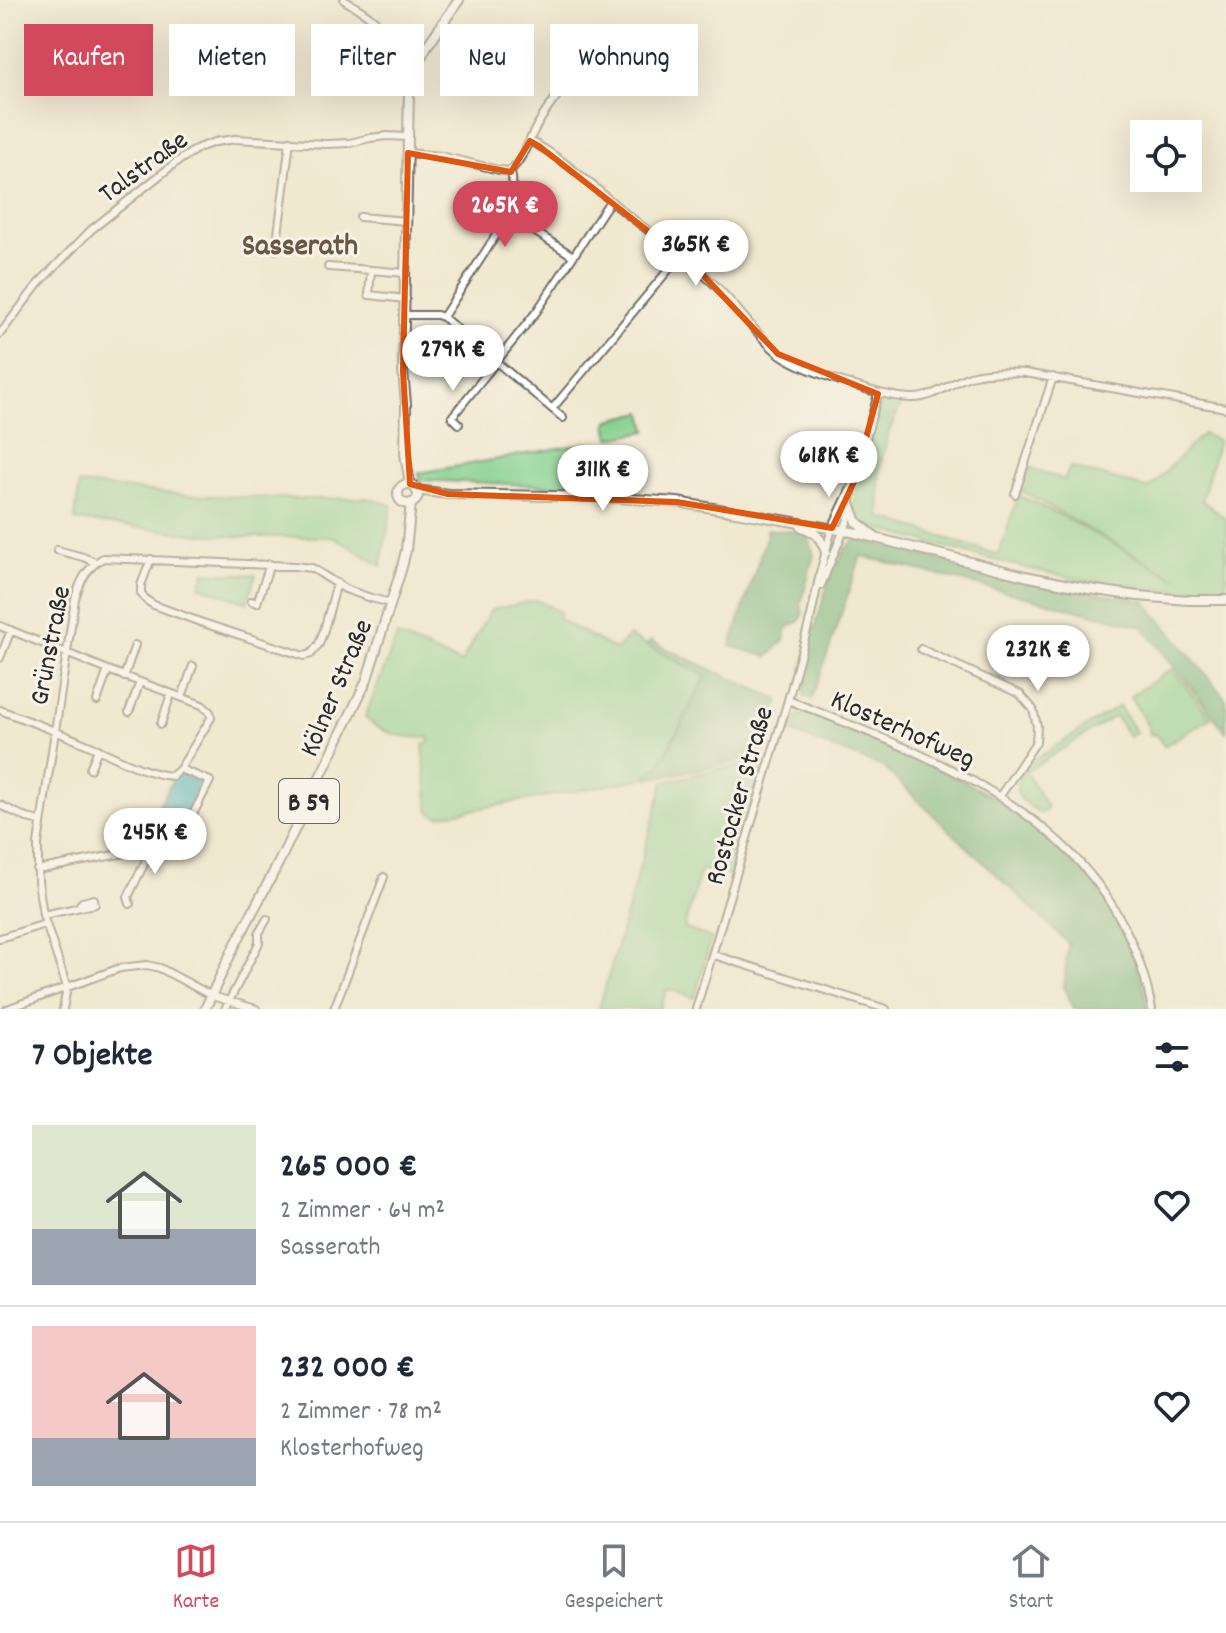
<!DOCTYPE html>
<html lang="de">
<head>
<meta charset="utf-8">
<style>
  body { margin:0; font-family:Dekko,sans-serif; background:#f2f2f3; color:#1f2937; height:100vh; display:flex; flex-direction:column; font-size:30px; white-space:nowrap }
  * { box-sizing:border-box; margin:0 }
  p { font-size:26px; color:#747a83 }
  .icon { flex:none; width:44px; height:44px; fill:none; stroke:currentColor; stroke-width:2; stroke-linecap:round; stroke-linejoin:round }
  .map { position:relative; height:1009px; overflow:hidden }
  .sheet { display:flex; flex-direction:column; background:#fff; flex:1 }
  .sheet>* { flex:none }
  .banner { position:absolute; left:24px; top:24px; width:800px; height:72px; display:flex; gap:16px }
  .controls { position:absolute; left:1130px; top:120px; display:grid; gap:16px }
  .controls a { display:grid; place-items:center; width:72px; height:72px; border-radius:0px; background:#fff; box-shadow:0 8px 32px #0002; font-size:40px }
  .price { position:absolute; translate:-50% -68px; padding:0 18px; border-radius:28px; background:#fff; color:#222; font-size:26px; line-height:52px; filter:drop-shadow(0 2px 4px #0008) }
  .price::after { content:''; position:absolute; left:50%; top:48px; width:24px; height:18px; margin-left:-12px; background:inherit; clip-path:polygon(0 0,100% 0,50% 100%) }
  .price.active { background:#d1495b; color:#fff }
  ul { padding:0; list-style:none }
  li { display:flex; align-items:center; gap:24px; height:200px; padding:0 32px }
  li+li { border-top:2px solid #e0e1e3 }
  li span { display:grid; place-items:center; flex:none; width:224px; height:160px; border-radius:0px; color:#555 }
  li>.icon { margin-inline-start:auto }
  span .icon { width:96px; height:96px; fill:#fffc; stroke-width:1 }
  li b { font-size:34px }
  h2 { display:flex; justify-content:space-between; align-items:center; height:96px; padding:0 32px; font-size:34px }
  .tag { padding:0 28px; border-radius:0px; background:#fff; box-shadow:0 8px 32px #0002; font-size:28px; line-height:72px }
  .tag.active { background:#d1495b; color:#fff }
  .menu { display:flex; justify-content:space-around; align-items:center; height:112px; border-top:2px solid #e0e1e3; background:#fff; font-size:22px; color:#747a83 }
  .menu a { display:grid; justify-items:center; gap:4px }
  .menu .active { color:#d1495b }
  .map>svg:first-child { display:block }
  .green { fill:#84d08e; stroke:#587e5c; stroke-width:2 }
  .forest { fill:#6bb279; stroke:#4b6e52; stroke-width:2 }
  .water { fill:#49b6c4; stroke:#3a7078; stroke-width:2 }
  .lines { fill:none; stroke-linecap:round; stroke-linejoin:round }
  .minor-casing { stroke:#706d65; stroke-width:10 }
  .major-casing { stroke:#706d65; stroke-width:12 }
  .minor { stroke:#fff; stroke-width:6 }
  .major { stroke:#fff; stroke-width:8 }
  .marked { fill:none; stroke:#df570e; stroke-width:6; stroke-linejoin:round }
  .labels { text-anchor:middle; stroke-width:6; stroke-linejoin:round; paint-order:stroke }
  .shield { fill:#f7f3e8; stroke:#686764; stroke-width:2 }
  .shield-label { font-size:26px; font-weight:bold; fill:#2b2b2b }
  .street-label { font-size:28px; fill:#2b2b2b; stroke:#f7f3e8 }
  .neighbourhood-label { font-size:30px; font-weight:bold; fill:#6b5543; stroke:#f7f3e8 }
</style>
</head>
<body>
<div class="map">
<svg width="1226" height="1009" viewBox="0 0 1226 1009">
  <rect width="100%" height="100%" fill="#f7f3e8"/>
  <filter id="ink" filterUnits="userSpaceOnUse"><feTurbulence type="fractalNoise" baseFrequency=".0125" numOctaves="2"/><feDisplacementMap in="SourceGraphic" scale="16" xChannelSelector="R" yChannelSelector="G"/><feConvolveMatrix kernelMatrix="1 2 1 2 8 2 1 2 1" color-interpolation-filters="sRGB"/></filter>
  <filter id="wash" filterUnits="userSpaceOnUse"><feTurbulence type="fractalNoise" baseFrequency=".006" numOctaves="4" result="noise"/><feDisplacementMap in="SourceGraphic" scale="32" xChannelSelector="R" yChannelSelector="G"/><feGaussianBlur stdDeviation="1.8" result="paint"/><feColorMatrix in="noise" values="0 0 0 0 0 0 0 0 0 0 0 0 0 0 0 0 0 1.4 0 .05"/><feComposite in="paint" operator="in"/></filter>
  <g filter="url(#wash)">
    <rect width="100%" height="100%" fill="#f1e8d0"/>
    <path class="green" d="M897,401L902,402L888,434L879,472L880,517L999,555L1018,495L1061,516L1176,578L1020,490L1028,467L1064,480L1070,467L1149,489L1202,434L1218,440L1202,500L1226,519V591C1189,591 1152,591 1115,585C1030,573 947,547 864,525L857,517L853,505L879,404Z
      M643,412L647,431L610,438L607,423L610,420Z
      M588,443L602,488L420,480L419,473Z
      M79,484L187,495L302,499L367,498L392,505L381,566L334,537H247L193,534L75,520Z
      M205,572L256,575L247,603L200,586Z
      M537,600L560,612L558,619L616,650L629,636L706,676L659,766L641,779L438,816L429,811L423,745L430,742L429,737C406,739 381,734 365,717L397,636L461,663L491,610Z
      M1172,669L1211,718L1164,746L1156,735L1150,734L1147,724L1130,696Z
      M1119,706L1136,733L1129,737L1115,716L1026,772L1047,807L1046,811L1039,813L1021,799L1017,792V781L1028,764Z
      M765,762L731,876L701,869L684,928L711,938L695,998L667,989L660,1009H599L664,782L714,770Z"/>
    <path class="forest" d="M766,529L801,532L808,537L814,554L801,604L803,616L798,622L787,628L784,640L768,657L731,646L767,534Z
      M856,539L1000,574L1072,589L1145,601L1226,699V732L1142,626L861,556L812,699L804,696V689L808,672L802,670L833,567L836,561L839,562L845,549Z
      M651,641C693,662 736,680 779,700L759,758L648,779L646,775L659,766L706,676L646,645Z
      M805,713L871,739L960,779L1036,820L1086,869L1124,931L1144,987L1148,1009H1074L1064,986L1068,943L883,767L784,730L790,719Z"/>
    <path class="water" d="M182,774L203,781L204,784L185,826L168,835L148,825L174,778Z"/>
  </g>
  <g filter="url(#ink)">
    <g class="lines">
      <g class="minor-casing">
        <path id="minor" d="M344,0C355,7 369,14 377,23C391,39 396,60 414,70
          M530,141C562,157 595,188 623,211C653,235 686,257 714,284C736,305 753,331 776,351C798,370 884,398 913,398C935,398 951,382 970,376C988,371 1006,372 1025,373L1226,408
          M408,153L441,156L499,170L510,171
          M510,171C522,160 527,145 534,131C542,115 554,101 564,86
          M507,214L573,256
          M360,217L407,221
          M276,250L290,141
          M328,267L371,270L369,295L406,299
          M371,270L406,273
          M406,315H437L443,317L563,418
          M443,317L500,229C507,215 517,185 510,171
          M0,334L39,283L91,230L174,164L198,148L215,142L235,139L326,144L350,143L370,138L387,136L408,137
          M552,409L680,256
          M459,424L452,417L537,311L610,201
          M1015,494L1053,377
          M57,550L83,557L95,562
          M151,559L141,585V593L146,600L154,605L203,623L304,656L311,654L319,644L324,630L337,583
          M821,585L848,520L854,482L878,394
          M251,601L257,603L270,564
          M0,626L108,670L202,705L210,712L211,718L180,769L172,776C146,774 118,758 95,748C63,734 32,722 0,710
          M921,649L1020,694L1033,709L1037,726L1036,742L1000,796
          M0,658L11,630
          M124,677L135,645
          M182,697L193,666
          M788,700C945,762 1116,821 1152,1009
          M97,701L108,670
          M129,712L140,682
          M161,724L171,694
          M90,769L98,749
          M0,805L27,818L40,821
          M144,848V840L148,836L154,837L158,843
          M37,870L135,851L151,847L181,833L185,830L210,781L180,769
          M130,904L128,897L148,856L151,847
          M78,907L82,902L94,899
          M43,915L95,904
          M0,938L45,924
          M714,955L886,1009
          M7,1009L120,968L147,965L160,968L212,996L256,1009
          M63,1009L67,987L43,915L38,881V844L75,599C80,582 86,568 103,558L294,566L312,568L345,589L371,598L391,603
          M225,1009L259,943V933L267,919
          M334,1009L384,877
          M696,1009L788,700L811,616L820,573L832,528L854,482"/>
      </g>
      <g class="major-casing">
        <path id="major" d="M410,484L405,454L406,404L403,371L409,91L414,70L427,46L459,0
          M398 494a10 10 0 1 1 20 0a10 10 0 1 1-20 0Z
          M416,490L448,494L602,497L677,502L852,532L1025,576L1089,589L1138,596L1188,600H1226
          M851,506L857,522L873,535
          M802,527C816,532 821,538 826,552
          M205,1009L233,949L278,864L366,682L402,567L406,550L411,503"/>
      </g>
      <use href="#minor" class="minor"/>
      <use href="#major" class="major"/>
    </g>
  </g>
  <path d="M0 0H1226V1009H0ZM530,141L539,146L699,271L778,354L878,394L854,482L832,528L677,502L448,494L410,484L403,371L408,153L511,172Z" fill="#f1e8d0" fill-opacity=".55" fill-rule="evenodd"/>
  <path class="marked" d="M530,141L539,146L699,271L778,354L878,394L854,482L832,528L677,502L448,494L410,484L403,371L408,153L511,172Z"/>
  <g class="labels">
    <rect class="shield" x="279" y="779" width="60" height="44" rx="6"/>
    <g class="shield-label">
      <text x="309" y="810">B 59</text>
    </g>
    <g class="street-label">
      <text transform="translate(142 165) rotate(-36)" y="10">Talstraße</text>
      <text transform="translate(48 645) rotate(-79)" y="10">Grünstraße</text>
      <text transform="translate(334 687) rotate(-67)" y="10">Kölner Straße</text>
      <text transform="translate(904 727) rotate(24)" y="10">Klosterhofweg</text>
      <text transform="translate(737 795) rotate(-74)" y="10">Rostocker Straße</text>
    </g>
    <g class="neighbourhood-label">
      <text x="300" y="254">Sasserath</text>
    </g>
  </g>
</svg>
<div class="controls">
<a><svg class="icon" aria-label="locate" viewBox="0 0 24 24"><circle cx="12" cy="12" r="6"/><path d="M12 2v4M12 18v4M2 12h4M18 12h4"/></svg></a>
</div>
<b class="price active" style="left:505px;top:249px">265K €</b>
<b class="price" style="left:696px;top:288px">365K €</b>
<b class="price" style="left:453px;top:393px">279K €</b>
<b class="price" style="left:829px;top:499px">618K €</b>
<b class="price" style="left:603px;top:513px">311K €</b>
<b class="price" style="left:1038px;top:693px">232K €</b>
<b class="price" style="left:155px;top:876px">245K €</b>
<div class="banner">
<a class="tag active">Kaufen</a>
<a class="tag">Mieten</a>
<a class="tag">Filter</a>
<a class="tag">Neu</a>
<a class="tag">Wohnung</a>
</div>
</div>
<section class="sheet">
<h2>7 Objekte<svg class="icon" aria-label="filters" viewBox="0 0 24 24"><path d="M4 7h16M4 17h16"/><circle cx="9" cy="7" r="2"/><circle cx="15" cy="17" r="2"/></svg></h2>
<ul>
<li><span style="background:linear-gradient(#dfe7d0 65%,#9aa5b1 0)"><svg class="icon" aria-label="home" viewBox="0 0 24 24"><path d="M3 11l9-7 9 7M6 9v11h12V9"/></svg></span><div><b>265 000 €</b><p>2 Zimmer · 64 m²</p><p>Sasserath</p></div><svg class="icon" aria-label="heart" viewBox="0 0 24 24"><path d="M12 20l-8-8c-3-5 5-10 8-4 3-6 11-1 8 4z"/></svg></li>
<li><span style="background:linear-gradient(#f6c9c9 70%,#9aa5b1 0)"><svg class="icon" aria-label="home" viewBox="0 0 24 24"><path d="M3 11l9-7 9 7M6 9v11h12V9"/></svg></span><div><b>232 000 €</b><p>2 Zimmer · 78 m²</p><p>Klosterhofweg</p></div><svg class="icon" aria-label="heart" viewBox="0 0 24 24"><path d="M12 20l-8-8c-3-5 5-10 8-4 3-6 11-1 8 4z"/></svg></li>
</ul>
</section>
<nav class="menu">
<a class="active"><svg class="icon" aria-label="map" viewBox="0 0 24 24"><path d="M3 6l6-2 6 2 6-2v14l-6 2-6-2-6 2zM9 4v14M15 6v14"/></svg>Karte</a>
<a><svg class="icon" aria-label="saved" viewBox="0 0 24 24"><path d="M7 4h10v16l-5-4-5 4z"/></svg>Gespeichert</a>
<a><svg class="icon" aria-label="home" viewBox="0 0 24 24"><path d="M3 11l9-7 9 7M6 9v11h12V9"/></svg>Start</a>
</nav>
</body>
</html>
